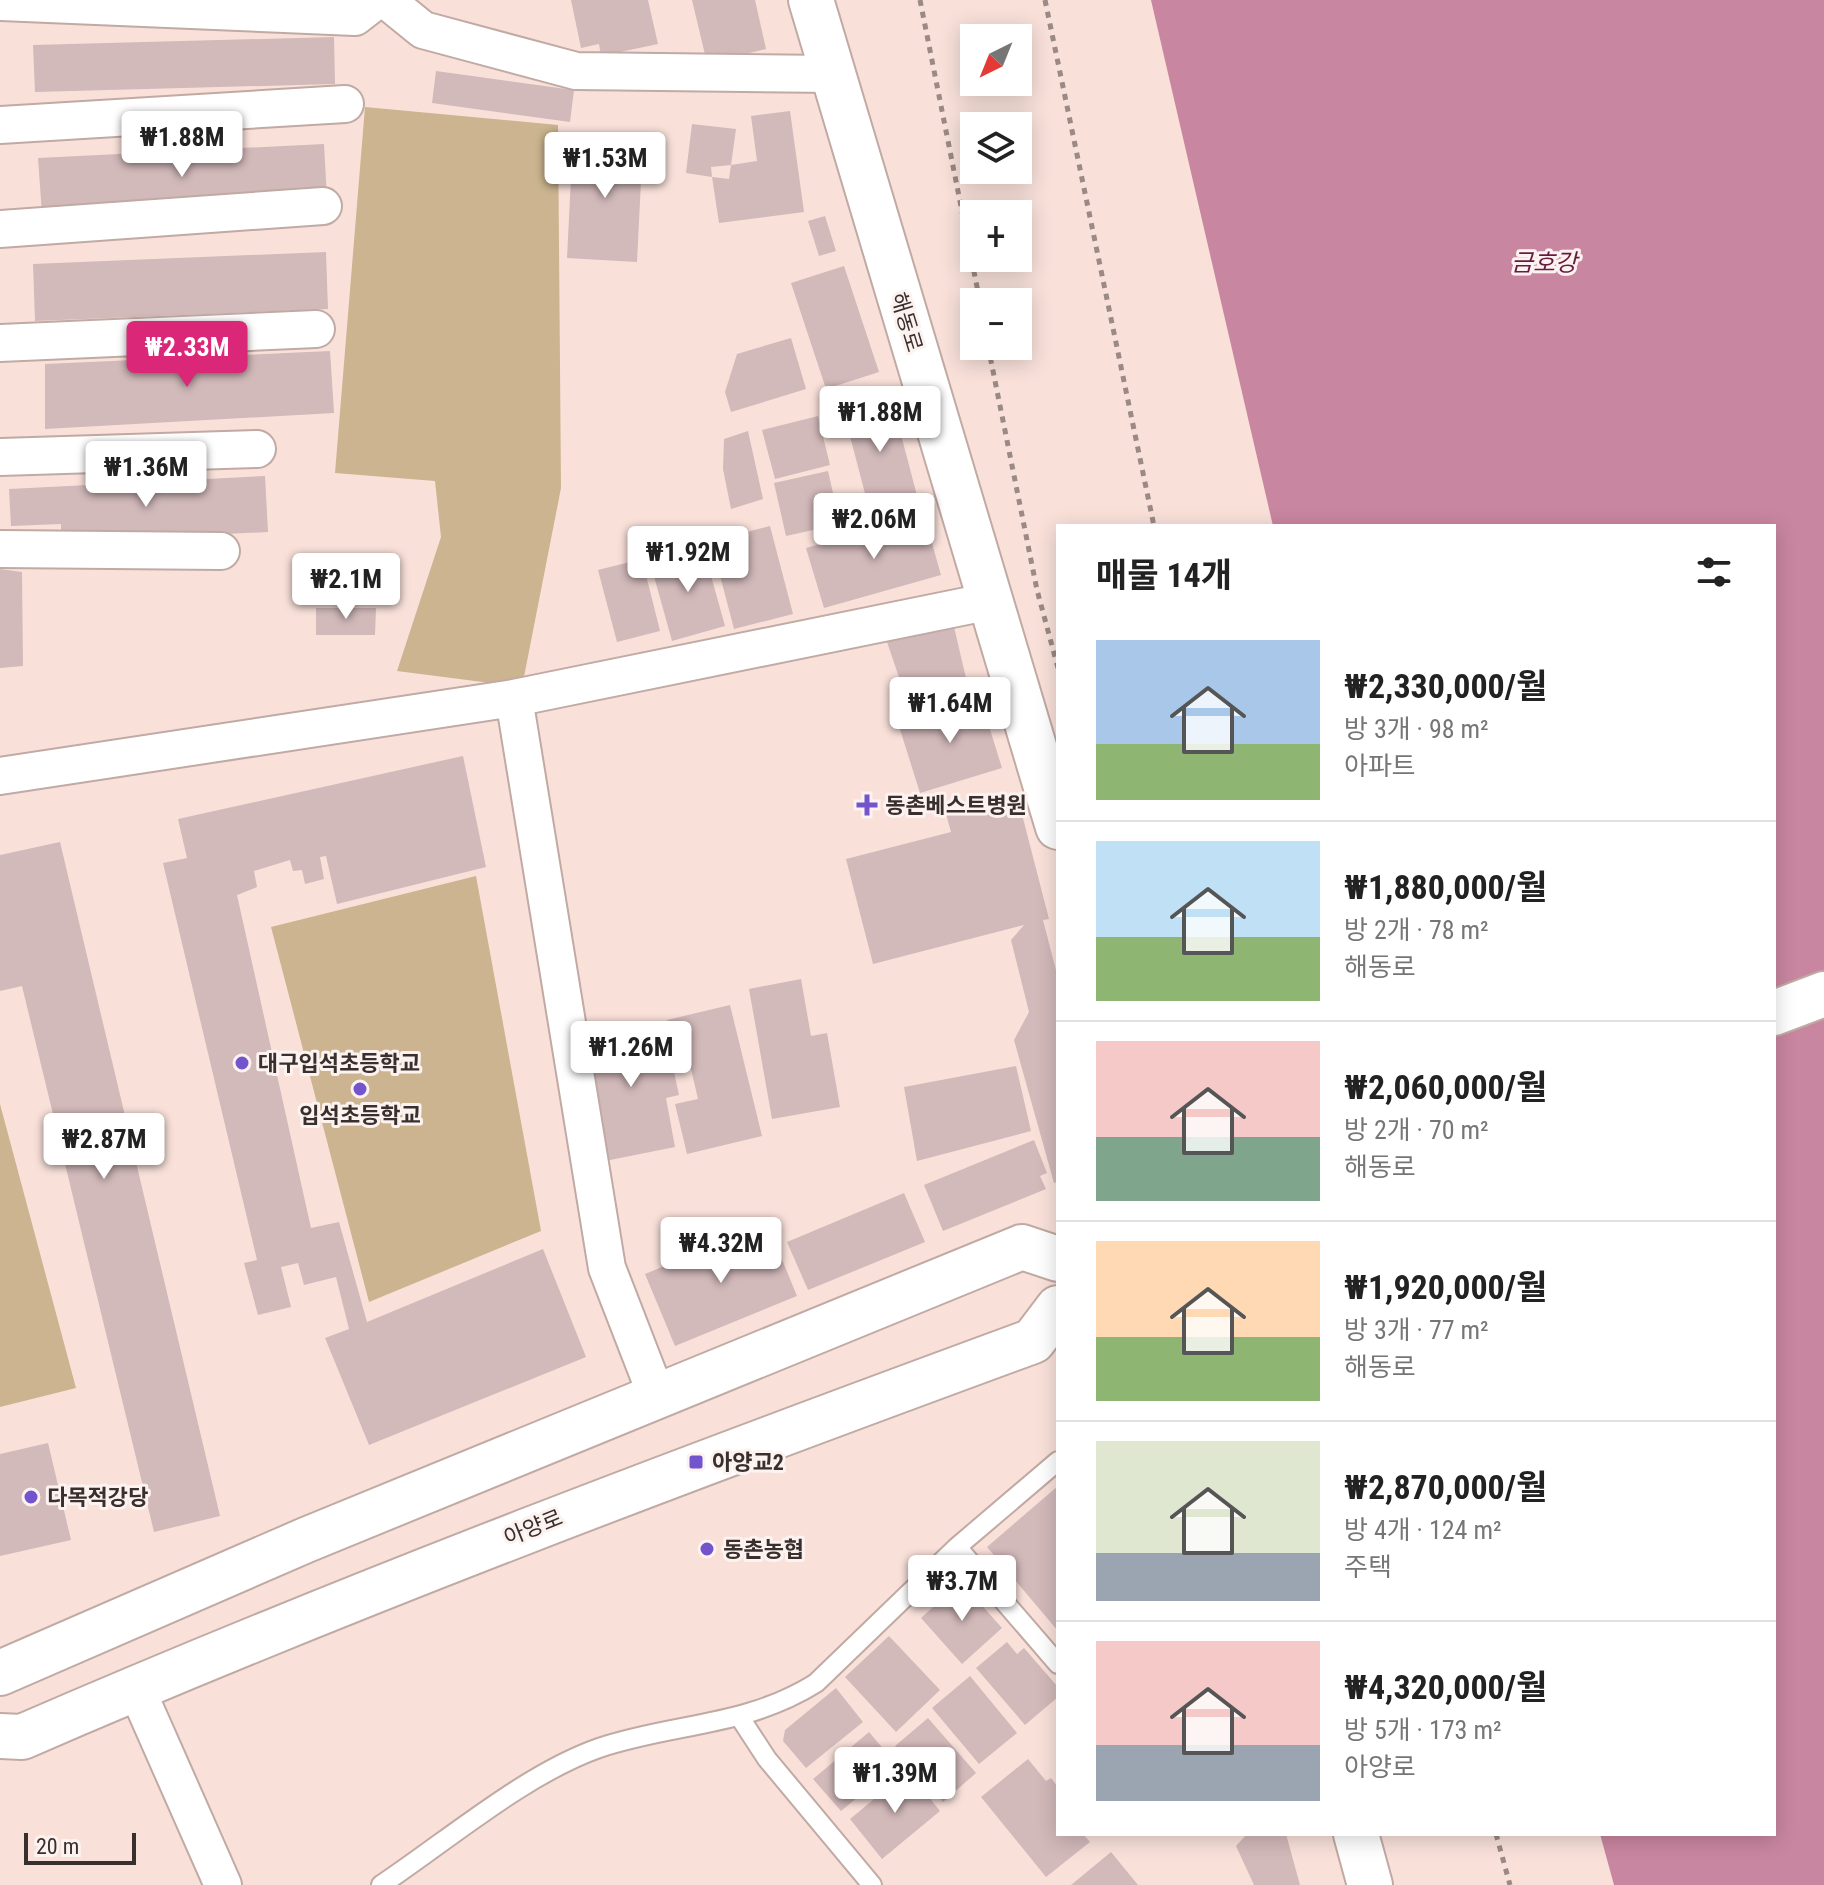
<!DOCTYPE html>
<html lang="ko">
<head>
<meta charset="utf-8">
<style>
  body { margin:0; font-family:"Roboto Condensed","Noto Sans KR",sans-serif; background:#f6f6f6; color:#222; height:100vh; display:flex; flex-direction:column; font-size:30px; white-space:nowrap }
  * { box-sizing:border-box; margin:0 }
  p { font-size:26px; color:#767676 }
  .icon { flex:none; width:44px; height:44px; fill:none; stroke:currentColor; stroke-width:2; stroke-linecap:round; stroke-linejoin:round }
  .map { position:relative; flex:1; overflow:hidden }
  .panel { position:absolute; left:1056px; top:524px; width:720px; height:1312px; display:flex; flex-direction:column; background:#fff; border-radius:0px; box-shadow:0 4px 20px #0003 }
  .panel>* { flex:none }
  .needle { width:52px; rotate:223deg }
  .controls { position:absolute; left:960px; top:24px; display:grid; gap:16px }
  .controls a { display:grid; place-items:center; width:72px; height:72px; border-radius:0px; background:#fff; box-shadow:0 4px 20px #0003; font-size:40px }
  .scale { position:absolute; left:24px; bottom:20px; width:112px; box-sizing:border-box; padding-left:8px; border:4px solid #392f2d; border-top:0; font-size:22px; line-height:28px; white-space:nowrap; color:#392f2d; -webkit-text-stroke:6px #fcf2ef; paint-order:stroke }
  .price { position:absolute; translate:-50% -68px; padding:0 18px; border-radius:8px; background:#fff; color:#222; font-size:26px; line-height:52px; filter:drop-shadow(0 2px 4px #0008) }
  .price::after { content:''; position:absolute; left:50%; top:48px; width:24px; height:18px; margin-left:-12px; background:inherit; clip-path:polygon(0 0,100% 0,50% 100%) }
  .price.active { background:#db2777; color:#fff }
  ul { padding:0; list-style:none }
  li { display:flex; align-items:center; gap:24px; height:200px; padding:0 40px }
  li+li { border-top:2px solid #e0e0e0 }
  li span { display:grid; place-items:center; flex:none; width:224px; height:160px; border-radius:0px; color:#555 }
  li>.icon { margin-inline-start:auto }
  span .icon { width:96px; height:96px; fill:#fffc; stroke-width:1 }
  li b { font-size:34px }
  h2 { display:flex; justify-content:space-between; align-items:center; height:96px; padding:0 40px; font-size:34px }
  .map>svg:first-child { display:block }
  .green { fill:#cbb48f }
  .water { fill:#c986a0 }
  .building { fill:#d2b9ba }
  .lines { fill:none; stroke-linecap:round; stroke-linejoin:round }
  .lane-casing { stroke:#c0aaa3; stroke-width:22 }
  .street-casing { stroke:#c0aaa3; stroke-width:40 }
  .secondary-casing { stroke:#c0aaa3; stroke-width:48 }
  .path { stroke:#9a8984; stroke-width:5; stroke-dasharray:6 6; stroke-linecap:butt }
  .lane { stroke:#fff; stroke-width:18 }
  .street { stroke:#fff; stroke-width:36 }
  .secondary { stroke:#fff; stroke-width:44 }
  .poi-dot { fill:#7354cd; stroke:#fcf2ef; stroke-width:3 }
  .labels { text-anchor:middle; stroke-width:6; stroke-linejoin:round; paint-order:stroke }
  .street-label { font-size:22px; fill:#392f2d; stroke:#fcf2ef }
  .poi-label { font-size:22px; font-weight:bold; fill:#392f2d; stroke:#fcf2ef; text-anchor:start }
  .water-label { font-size:24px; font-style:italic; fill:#681940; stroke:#fcf2ef }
</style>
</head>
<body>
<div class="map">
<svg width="1824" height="1885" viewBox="0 0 1824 1885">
  <rect width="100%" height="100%" fill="#f9e1da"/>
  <path class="green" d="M365,107L558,125L561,488L522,687L397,671L441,537L435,481L335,473Z
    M476,876L541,1231L369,1302L271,927Z
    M0,1104L76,1388L0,1407Z"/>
  <path class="water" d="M1151,0H1824V1885H1614L1600,1834H1774V526H1273Z"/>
  <path class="building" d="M571,0H648L658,44L601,56L599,44L581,48Z
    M692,0H755L766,49L707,63Z
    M334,37L335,84L35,92L33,45Z
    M436,71L574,90L570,122L432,103Z
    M790,111L804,212L719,223L712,177L729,179L731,165L757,161L751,116Z
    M692,124L736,129L731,165L711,167L712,177L686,173Z
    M573,138L643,141L637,262L567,258Z
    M324,144L327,199L42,214L38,158Z
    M825,216L836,251L819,256L808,221Z
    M326,252L328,309L35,321L33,264Z
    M844,266L879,372L826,389L791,283Z
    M791,338L806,389L731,412L725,392L737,354Z
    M330,351L334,413L45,429V364Z
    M889,389L920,507L872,520L841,402Z
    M818,416L830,465L775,479L762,430Z
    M748,431L763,499L731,509L723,469L724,439Z
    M828,471L840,524L786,536L774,483Z
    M265,476L268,532L61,542V524L11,526L9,489Z
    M924,515L941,575L824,608L806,548Z
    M770,526L793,614L734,629L711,541Z
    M703,547L725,626L672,641L650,562Z
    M642,559L660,631L617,642L598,570Z
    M0,569L22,572L23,666L0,668Z
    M316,608H376L375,635H316Z
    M954,627L966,678L906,698L885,636Z
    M980,697L1002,768L920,793L898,723Z
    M463,756L486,867L337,904L326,856L320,857L324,879L305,884L302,870L293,871L290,860L254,871L257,887L237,895L311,1228L339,1222L367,1322L543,1249L586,1357L369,1445L325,1338L349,1329L336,1277L304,1285L298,1263L281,1267L291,1307L258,1315L244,1263L257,1260L163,863L187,858L178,819Z
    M1017,795L1049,919L1043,920L1058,978V1182L1054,1183L1014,1040L1029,1012L1011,940L1024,925L873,964L846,859L951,832L946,814Z
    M60,842L220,1516L154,1532L22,986L0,991V855Z
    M801,979L811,1036L827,1033L840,1107L772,1119L749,989Z
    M730,1005L762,1136L687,1154L675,1104L698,1099L691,1069L680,1072L667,1020Z
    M663,1021L679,1095L666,1098L675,1147L605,1161L579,1038Z
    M1016,1066L1031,1131L917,1161L904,1087Z
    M1034,1140L1047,1173L1040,1176L1046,1189L943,1231L924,1185Z
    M904,1193L925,1242L808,1290L787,1242Z
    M767,1223L797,1296L675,1346L645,1274Z
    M48,1443L71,1540L0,1556V1454Z
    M1058,1486V1631L987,1547Z
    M961,1582L1002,1628L962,1664L921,1618Z
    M889,1636L940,1690L896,1732L845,1677Z
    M1007,1642L1017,1654L1024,1648L1058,1687V1697L1025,1725L976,1668Z
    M970,1676L1017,1733L979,1764L932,1708Z
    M836,1688L863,1722L806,1768L783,1741L785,1730Z
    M928,1718L976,1773L943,1802L895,1746Z
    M869,1732L897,1765L841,1811L813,1779Z
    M1028,1759L1046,1781L1051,1778L1058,1787V1834H1083L1090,1842L1046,1877L981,1797Z
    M908,1771L940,1811L882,1859L850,1819Z
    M1247,1834H1286L1300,1885H1254L1236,1846Z
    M1111,1852L1138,1885H1071Z"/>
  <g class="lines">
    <g class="lane-casing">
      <path id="lane" d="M957,1547L1058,1664
        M739,1716L767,1759L872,1885
        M381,1885C447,1841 525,1774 599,1748C673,1723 746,1727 816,1683L957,1547L1058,1461"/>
    </g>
    <g class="street-casing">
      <path id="street" d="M386,0L423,30L576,71L833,74
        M0,2L355,17L377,0
        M0,125L345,104
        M0,229L323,206
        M0,343L316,329
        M0,457L257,449
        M0,549L221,551
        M0,776L514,698
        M657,1397L607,1268L514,698L991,601
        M136,1688L223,1885"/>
    </g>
    <g class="secondary-casing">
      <path id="secondary" d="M811,0L1058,827
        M1774,1013L1824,994
        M0,1673L306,1540L1022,1247L1058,1259
        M0,1736L22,1737C354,1593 693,1466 1033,1341L1058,1308
        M1356,1834L1370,1885"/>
    </g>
    <path class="path" d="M920,0L980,302
      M1045,0L1154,526
      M988,346L1037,590L1058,668
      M1496,1834L1510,1885"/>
    <use href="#lane" class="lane"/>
    <use href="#street" class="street"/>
    <use href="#secondary" class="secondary"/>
  </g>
  <g class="poi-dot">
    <path d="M863 793h8v8h8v8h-8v8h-8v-8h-8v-8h8z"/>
    <circle cx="242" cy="1063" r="8"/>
    <circle cx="360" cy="1089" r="8"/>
    <rect x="688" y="1454" width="16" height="16" rx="4"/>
    <circle cx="31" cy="1497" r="8"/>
    <circle cx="707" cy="1549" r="8"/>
  </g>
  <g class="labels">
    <g class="street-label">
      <text transform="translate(907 322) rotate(73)" y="8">해동로</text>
      <text transform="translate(533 1527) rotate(-22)" y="8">아양로</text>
    </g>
    <g class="poi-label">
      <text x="885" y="813">동촌베스트병원</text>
      <text x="258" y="1071">대구입석초등학교</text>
      <text x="360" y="1123" text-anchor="middle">입석초등학교</text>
      <text x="712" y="1470">아양교2</text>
      <text x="47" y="1505">다목적강당</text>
      <text x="723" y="1557">동촌농협</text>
    </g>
    <g class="water-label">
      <text x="1544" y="271">금호강</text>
    </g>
  </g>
</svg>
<div class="controls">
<a><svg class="needle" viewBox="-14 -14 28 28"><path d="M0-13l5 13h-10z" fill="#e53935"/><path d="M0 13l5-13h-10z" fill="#767676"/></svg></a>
<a><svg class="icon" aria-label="layers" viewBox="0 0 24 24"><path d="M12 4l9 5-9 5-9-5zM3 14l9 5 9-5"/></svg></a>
<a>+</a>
<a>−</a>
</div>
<div class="scale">20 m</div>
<b class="price" style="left:182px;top:179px">₩1.88M</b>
<b class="price" style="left:605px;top:200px">₩1.53M</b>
<b class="price active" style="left:187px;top:389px">₩2.33M</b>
<b class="price" style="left:880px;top:454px">₩1.88M</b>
<b class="price" style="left:146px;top:509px">₩1.36M</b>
<b class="price" style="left:874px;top:561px">₩2.06M</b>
<b class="price" style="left:688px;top:594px">₩1.92M</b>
<b class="price" style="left:346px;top:621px">₩2.1M</b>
<b class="price" style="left:950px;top:745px">₩1.64M</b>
<b class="price" style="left:631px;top:1089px">₩1.26M</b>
<b class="price" style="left:104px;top:1181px">₩2.87M</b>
<b class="price" style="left:721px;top:1285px">₩4.32M</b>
<b class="price" style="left:962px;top:1623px">₩3.7M</b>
<b class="price" style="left:895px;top:1815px">₩1.39M</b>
<section class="panel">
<h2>매물 14개<svg class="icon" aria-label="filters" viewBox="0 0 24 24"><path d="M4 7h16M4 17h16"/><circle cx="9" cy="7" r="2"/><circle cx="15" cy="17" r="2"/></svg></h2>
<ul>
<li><span style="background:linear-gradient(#a9c7e8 65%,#8fb573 0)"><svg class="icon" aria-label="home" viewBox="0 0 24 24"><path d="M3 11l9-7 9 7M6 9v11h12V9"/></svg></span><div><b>₩2,330,000/월</b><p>방 3개 · 98 m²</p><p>아파트</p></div></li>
<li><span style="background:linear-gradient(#bfe0f5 60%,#8fb573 0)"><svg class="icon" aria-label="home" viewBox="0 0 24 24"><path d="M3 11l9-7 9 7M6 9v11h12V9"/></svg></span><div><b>₩1,880,000/월</b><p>방 2개 · 78 m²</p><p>해동로</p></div></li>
<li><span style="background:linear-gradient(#f6c9c9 60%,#7fa58c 0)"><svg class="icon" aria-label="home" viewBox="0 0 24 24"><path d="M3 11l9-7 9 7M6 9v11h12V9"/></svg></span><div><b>₩2,060,000/월</b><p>방 2개 · 70 m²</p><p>해동로</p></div></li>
<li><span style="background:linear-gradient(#ffd9b3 60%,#8fb573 0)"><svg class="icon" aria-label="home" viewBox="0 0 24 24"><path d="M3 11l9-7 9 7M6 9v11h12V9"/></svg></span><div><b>₩1,920,000/월</b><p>방 3개 · 77 m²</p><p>해동로</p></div></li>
<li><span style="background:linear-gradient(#dfe7d0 70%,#9aa5b1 0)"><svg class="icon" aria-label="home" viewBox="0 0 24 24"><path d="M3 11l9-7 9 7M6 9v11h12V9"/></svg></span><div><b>₩2,870,000/월</b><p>방 4개 · 124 m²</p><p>주택</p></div></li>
<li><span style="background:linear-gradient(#f6c9c9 65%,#9aa5b1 0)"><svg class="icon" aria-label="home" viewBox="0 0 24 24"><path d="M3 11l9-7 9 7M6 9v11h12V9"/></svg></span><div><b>₩4,320,000/월</b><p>방 5개 · 173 m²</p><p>아양로</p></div></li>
</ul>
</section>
</div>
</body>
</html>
